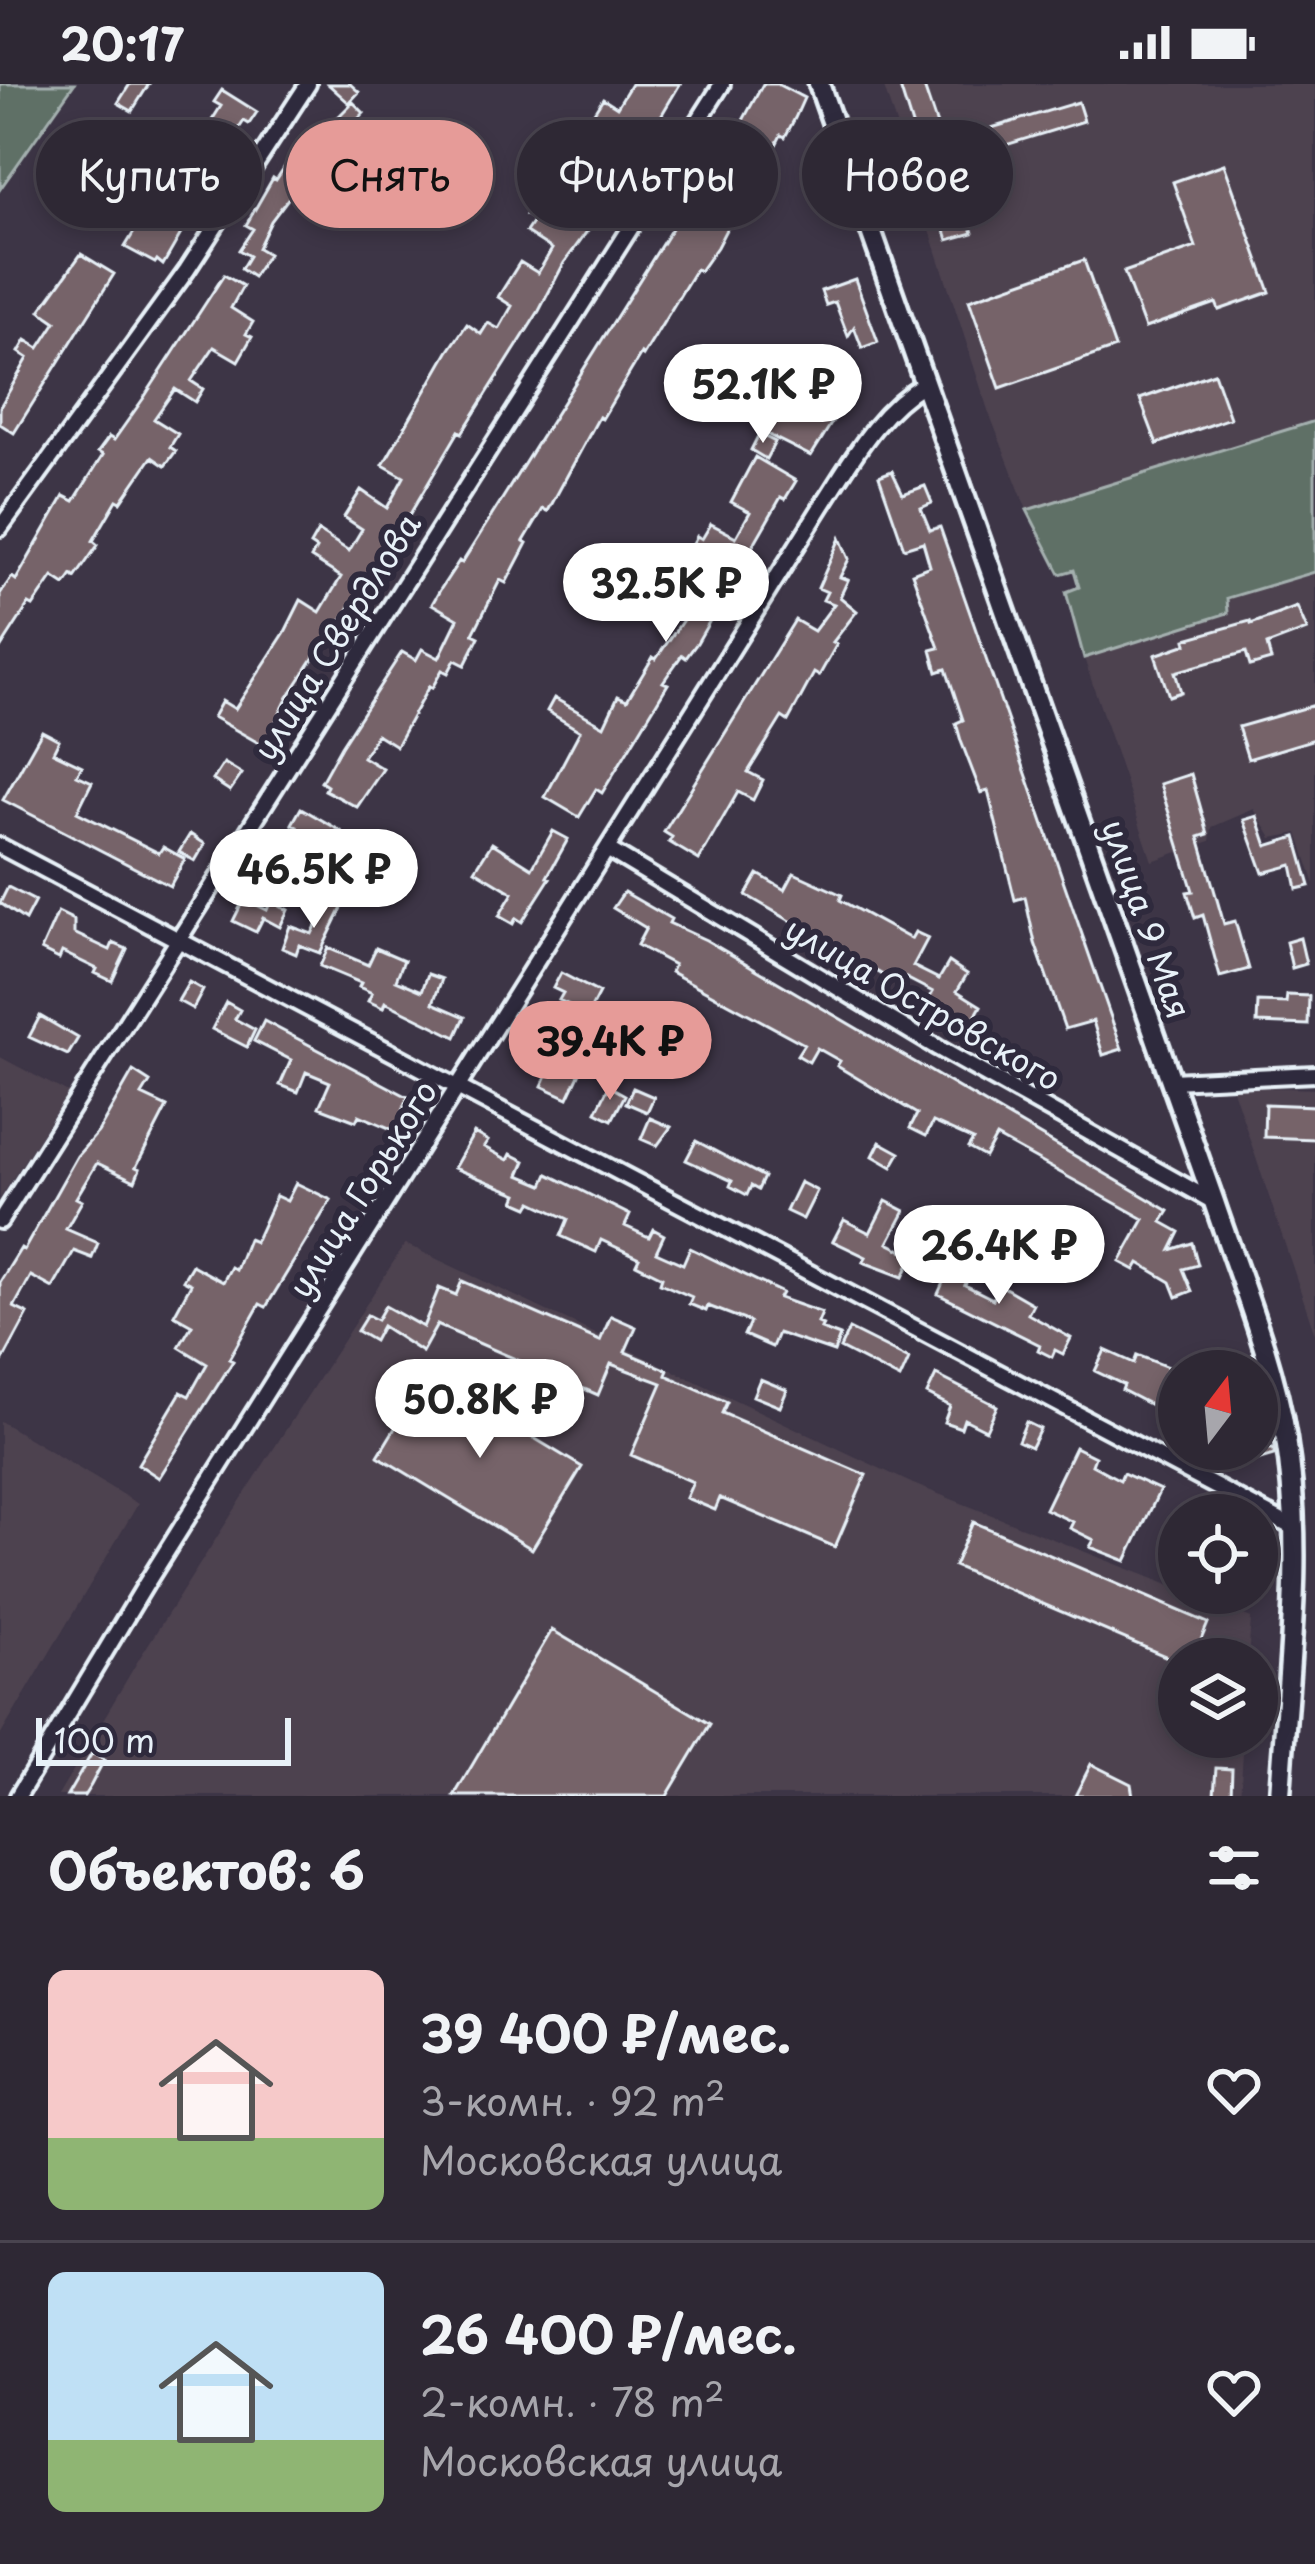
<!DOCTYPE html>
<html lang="ru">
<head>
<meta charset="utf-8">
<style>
  body { margin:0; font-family:"Playpen Sans",sans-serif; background:#3a3440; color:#f1f3f6; height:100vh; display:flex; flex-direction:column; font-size:45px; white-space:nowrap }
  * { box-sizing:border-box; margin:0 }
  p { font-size:39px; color:#a7a6ac }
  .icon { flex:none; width:66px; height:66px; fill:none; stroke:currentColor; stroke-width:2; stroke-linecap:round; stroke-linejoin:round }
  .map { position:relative; height:1712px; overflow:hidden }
  .details { display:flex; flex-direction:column; background:#2e2834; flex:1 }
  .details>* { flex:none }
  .banner { position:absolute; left:36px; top:36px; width:1245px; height:108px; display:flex; gap:24px }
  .needle { width:78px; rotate:16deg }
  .controls { position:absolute; left:1158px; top:1266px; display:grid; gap:24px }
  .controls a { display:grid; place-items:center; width:120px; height:120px; border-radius:50%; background:#2e2834; box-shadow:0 6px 18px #0003,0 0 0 3px #49444f; font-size:60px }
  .scale { position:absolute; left:36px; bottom:30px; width:255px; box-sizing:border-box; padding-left:12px; border:6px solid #e8f1f8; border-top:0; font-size:33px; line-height:42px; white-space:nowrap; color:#e8f1f8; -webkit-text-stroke:9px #2f2a3d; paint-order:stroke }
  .price { position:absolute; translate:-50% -102px; padding:0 27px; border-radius:42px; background:#fff; color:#222; font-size:39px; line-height:78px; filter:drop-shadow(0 3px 6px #0008) }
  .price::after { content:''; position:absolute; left:50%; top:72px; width:36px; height:27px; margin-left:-18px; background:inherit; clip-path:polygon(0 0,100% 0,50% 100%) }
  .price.selected { background:#e69b98; color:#111 }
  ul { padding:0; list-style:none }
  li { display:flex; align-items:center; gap:36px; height:300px; padding:0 48px }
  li+li { border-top:3px solid #49444f }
  li span { display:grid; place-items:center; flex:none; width:336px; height:240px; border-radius:18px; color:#555 }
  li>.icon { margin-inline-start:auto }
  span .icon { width:144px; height:144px; fill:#fffc; stroke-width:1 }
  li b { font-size:51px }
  h2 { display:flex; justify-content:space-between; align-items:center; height:144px; padding:0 48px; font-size:51px }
  .tag { padding:0 42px; border-radius:54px; background:#2e2834; box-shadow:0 6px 18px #0003,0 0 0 3px #49444f; font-size:42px; line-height:108px }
  .tag.selected { background:#e69b98; color:#111 }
  .status { display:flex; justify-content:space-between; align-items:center; height:84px; padding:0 60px; background:#2e2834; direction:ltr }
  .status svg { height:33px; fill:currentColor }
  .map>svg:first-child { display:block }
  .built { fill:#4e4350 }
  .green { fill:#5f6f66; stroke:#a4b0af; stroke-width:3 }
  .building { fill:#766369; stroke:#e8f1f8; stroke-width:3 }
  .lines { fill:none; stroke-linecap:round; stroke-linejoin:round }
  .minor-casing { stroke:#e8f1f8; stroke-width:22 }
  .tertiary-casing { stroke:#e8f1f8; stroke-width:27 }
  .minor { stroke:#2f2a3d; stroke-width:14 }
  .tertiary { stroke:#2f2a3d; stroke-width:18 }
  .labels { text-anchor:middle; stroke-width:12; stroke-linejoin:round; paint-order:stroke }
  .street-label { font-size:33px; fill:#e8f1f8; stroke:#2f2a3d }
</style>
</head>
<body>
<div class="status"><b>20:17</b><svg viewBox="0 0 49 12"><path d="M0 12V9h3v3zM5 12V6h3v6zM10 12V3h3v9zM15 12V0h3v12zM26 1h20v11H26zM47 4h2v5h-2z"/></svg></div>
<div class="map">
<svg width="1315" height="1712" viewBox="0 0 1315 1712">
  <rect width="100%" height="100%" fill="#3d3546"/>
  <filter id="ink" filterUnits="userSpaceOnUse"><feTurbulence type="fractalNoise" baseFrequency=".00833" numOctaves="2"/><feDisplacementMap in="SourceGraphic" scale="24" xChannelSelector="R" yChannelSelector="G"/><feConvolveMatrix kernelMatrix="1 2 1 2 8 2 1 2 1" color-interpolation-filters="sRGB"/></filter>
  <g filter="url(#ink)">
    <path class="built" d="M883,0H1315V337L1027,426L988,326Z
      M1315,488V800L1298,749L1272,754L1254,725L1212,743L1210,757L1152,777L1084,574L1227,529V514Z
      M0,973L68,1009L0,1114Z
      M1232,1002L1315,1005V1250Z
      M405,1160L913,1400L1179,1505V1509H1189L1251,1534L1248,1575H1179V1653H1244L1240,1712H58L139,1575Z
      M0,1337L138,1420L0,1652Z"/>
    <path class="green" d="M0,0H74L0,105Z
      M1315,337V488L1227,514L1228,529L1084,574L1066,508L1079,503L1074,486L1060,490L1027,426Z"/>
    <path class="building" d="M130,0H149L132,27L118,19Z
      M328,0H350L359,8L349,19Z
      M631,0H680L617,106L564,179L539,227L462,349L459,347L363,510L359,507L331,555L327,553L288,613L264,662L213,633L222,617L235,625L285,548L301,516L320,528L341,493L311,474L316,465L310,461L318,447L349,467L362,445L344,433L361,406L387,424L404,393L383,381L448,268L467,240L481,250L488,239L499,245L512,222L498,213L520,178L538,189L552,165L526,148L534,136L526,131L536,115L571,137L591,103L563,87L581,57L577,55L603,14L617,23Z
      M763,0H777L804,14L795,34L785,53L781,51L763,86L750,99L717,163L700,187L696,185L643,272L641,270L602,335L599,333L548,427L543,425L524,457L527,459L506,499L500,496L473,550L479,553L465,581L455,576L448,589L442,586L432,604L429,602L396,662L377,650L363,673L383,685L357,723L325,706L327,702L321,698L341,662L402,568L416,576L422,565L439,574L458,535L432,520L440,506L459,477L462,479L738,39L741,40Z
      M899,0H923L939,47L945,45L948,57L1078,18L1084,37L950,78L973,149L948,156Z
      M222,6L257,28L249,40L244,37L208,91L215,94L201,131L194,127L163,181L157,176L155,179L125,163L151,120L165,130L184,96L189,99L203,72L193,66L221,22L214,18Z
      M353,18L364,29L346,47L335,36Z
      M334,57L355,80L338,95L317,71Z
      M295,67L315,79L271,137L258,164L268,170L253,193L241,185L249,172L239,166L253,145L246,141L273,94L276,96Z
      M1224,80L1270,208L1219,226L1216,219L1145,244L1124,188L1196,163L1173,98Z
      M81,170L114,190L14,349L0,340V323L28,274L19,268L26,256L39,264L56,238L40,227Z
      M1084,176L1115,264L1000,304L969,216Z
      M224,191L243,202L231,224L253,238L246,250L252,253L238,277L214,263L191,297L203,305L195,318L175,305L154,335L178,350L170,363L176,367L165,382L152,373L121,418L117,416L93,457L98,461L75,494L72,491L65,501L53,493L33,522L29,520L0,565V510L12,493L16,496L64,412L74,417L103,371L98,368L109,353L114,356L143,315Z
      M855,195L878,258L862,264L854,243L848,252L835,218L826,221L821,207Z
      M835,281L859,295L811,372L767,350L781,324L805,338Z
      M1214,289L1230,334L1157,360L1140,315Z
      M759,350L775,358L766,375L751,366Z
      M755,373L796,397L785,415L781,413L697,559L686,574L682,571L663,598L668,600L602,709L596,705L579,733L545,713L580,647L547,627L554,614L604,642L618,612L627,616L653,573L656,575L687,530L675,522L693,495L689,492L694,484L683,477L697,452L702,455L711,440L736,453L750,428L731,418Z
      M892,387L903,410L925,402L932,419L921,424L930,446L940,443L1122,965L1103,971L1093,937L1065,945L1035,859L1025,813L1015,816L988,707L981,709L961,657L956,639L963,636L946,585L937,588L931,566L939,564L912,489L930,482L923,458L904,464L879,392Z
      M840,454L849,475L840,493L848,496L840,513L857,527L833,558L837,560L819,592L814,589L788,637L782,633L748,688L763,696L753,716L738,708L699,776L669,758L672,753L664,748L795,536L814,547L834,520L823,516L827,508L818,504Z
      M1297,523L1307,546L1267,561L1271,576L1250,582L1246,568L1175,588L1181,608L1169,612L1155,571L1187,560L1186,555L1250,537L1251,540Z
      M1315,621V655L1248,675L1238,643Z
      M42,647L59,656L53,668L82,682L77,691L92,698L77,728L159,769L163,763L185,775L170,802L3,716Z
      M224,679L242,690L230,707L213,696Z
      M1191,690L1208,750L1199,753L1224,840L1235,837L1249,885L1220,893L1203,831L1195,834L1187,808L1193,807L1160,700Z
      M301,724L341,747L334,760L313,749L308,757L293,749L297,743L292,740Z
      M1257,732L1267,762L1296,753L1310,802L1297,805L1292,781L1263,789L1244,736Z
      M553,747L568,755L547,793L550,794L522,838L516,834L513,840L499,832L513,809L475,786L492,759L532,784Z
      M190,750L205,760L195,777L179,768Z
      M794,789L842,811L840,816L911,855L915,848L928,854L913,882L939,895L949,878L967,890L957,907L981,922L970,942L928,916L933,908L906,894L902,901L888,894L746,811L758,790L785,806Z
      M8,803L35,817L25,836L0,819Z
      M624,808L671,835L669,839L706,856L1169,1127L1162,1138L1180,1148L1171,1166L1192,1159L1198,1181L1183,1185L1192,1207L1177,1213L1171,1198L1139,1179L1135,1186L1120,1178L1144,1135L996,1053L985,1073L968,1064L973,1056L933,1038L926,1052L910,1044L917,1030L837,982L840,977L817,964L809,978L797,971L804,960L671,888L674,881L637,861L646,844L613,824Z
      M244,815L267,826L271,817L288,826L280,843L263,834L256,848L233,837Z
      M329,815L343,822L320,869L299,861L296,870L282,864L290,842L312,850Z
      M58,828L74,836V849L110,866L113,859L127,865L112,897L95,889L97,885L62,868L59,875L41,866Z
      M1300,854L1306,880L1292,884L1286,858Z
      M328,864L368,881L376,864L404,876L396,896L422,907L428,890L442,895L433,919L465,933L456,953L385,918L383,924L368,917L372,909L359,903L361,899L320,882Z
      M561,889L599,909L588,930L559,916L563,909L553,904Z
      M189,898L203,906L193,925L178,917Z
      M1287,911L1309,912L1308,941L1257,939L1258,918L1286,919Z
      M226,918L240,926L235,935L255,946L247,963L212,945Z
      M40,932L78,954L68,971L29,953Z
      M264,937L408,1013L396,1047L359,1031L356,1037L319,1023L330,998L306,988L298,1008L280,1001L291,976L254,957Z
      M570,965L583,971L580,979L584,980L568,1014L542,1002L554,976L563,981Z
      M133,987L150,998L142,1011L167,1023L136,1083L140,1085L135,1097L97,1079L76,1114L82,1117L66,1145L98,1159L92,1174L74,1167L53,1204L31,1192L14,1223L28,1230L0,1282V1198L21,1164L24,1166L77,1072L98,1048Z
      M609,1002L625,1011L612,1036L596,1028Z
      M633,1004L654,1013L647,1028L626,1019Z
      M1265,1020L1315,1022V1055L1264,1053Z
      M650,1034L671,1043L657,1062L641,1055Z
      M474,1049L488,1057L484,1063L508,1076L511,1070L525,1077L519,1091L543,1101L548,1090L630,1131L625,1142L649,1153L653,1145L664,1151L656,1168L683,1180L690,1164L782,1209L779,1214L822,1229L818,1239L823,1241L821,1245L840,1252L834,1268L778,1249L772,1263L744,1251L750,1238L708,1222L706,1227L689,1220L692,1213L660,1199L662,1193L636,1180L639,1174L601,1156L596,1168L561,1152L568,1135L532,1118L529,1123L515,1117L518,1110L454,1084Z
      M696,1057L764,1093L758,1106L751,1102L747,1111L730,1102L732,1097L686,1076Z
      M880,1058L900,1069L892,1083L873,1072Z
      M800,1098L817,1107L803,1135L786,1127Z
      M296,1099L331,1116L266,1223L260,1220L229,1275L233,1277L159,1394L138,1380L181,1308L189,1312L207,1280L179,1263L192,1241L174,1231L191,1200L183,1196L192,1181L223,1198L231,1183L236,1186L248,1155L255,1158L276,1112L287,1117Z
      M886,1117L905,1127L888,1159L913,1172L903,1193L863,1178L866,1173L833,1157L844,1136L870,1149Z
      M966,1163L979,1169L965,1201L993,1215L1000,1201L1033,1220L1028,1230L1071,1254L1063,1270L1055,1266L1052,1273L1038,1266L1040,1261L938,1210L945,1194L939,1192L945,1178L957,1183Z
      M462,1197L600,1257L611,1232L636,1243L625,1268L668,1286L666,1291L727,1318L722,1329L866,1391L835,1463L720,1414L715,1426L686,1414L693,1398L631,1371L662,1299L611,1280L598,1311L437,1241L422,1268L382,1242L374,1257L357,1247L367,1231L377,1236L385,1222L423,1243L439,1204L456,1211Z
      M849,1245L909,1275L900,1295L840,1264Z
      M1105,1266L1134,1279L1137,1271L1168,1283L1160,1303L1179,1311L1170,1331L1122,1306L1124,1301L1095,1287Z
      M428,1290L582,1383L532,1465L378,1372Z
      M936,1291L997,1322L986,1346L964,1335L961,1344L944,1338L950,1322L927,1310Z
      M760,1295L787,1306L780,1323L753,1312Z
      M1026,1338L1040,1345L1031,1363L1018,1357Z
      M1075,1363L1095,1373L1092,1381L1120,1396L1123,1389L1160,1406L1126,1477L1090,1463L1094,1456L1070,1444L1073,1438L1045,1425Z
      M1218,1365H1274V1371L1247,1379Z
      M973,1438L1208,1539L1198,1563L1225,1572L1224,1575H1179V1578L954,1482Z
      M552,1546L710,1640L667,1712H454Z
      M92,1669L104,1676L91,1701L84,1712H67Z
      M1091,1680L1131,1700L1133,1712H1075Z
      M1216,1684L1232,1685L1231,1711H1214Z"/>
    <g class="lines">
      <g class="minor-casing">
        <path id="minor" d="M0,444L187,186L308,0
          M0,762L1292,1443
          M607,765L938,964L1214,1118
          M1172,997L1315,990
          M0,1137L722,0
          M18,1712L146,1500L823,420C853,374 877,328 925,299"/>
      </g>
      <g class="tertiary-casing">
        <path id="tertiary" d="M819,0L1214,1118C1240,1195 1273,1274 1286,1355C1305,1471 1287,1595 1280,1712"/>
      </g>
      <use href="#minor" class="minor"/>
      <use href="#tertiary" class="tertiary"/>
    </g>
  </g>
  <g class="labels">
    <g class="street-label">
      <text transform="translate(337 553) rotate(-58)" y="12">улица Свердлова</text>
      <text transform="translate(1146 835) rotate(71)" y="12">улица 9 Мая</text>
      <text transform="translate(923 920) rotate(30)" y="12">улица Островского</text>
      <text transform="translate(363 1105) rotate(-58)" y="12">улица Горького</text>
    </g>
  </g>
</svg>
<div class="controls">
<a><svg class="needle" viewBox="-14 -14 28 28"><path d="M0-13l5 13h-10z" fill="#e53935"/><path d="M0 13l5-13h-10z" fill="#a7a6ac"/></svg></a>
<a><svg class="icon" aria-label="locate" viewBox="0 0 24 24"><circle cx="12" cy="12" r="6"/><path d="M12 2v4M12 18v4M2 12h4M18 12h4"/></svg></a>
<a><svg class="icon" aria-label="layers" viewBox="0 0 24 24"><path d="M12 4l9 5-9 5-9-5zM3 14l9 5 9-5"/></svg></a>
</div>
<div class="scale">100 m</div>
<b class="price" style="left:763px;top:362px">52.1K ₽</b>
<b class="price" style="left:666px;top:561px">32.5K ₽</b>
<b class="price" style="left:314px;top:847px">46.5K ₽</b>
<b class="price selected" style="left:610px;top:1019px">39.4K ₽</b>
<b class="price" style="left:999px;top:1223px">26.4K ₽</b>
<b class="price" style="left:480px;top:1377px">50.8K ₽</b>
<div class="banner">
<a class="tag">Купить</a>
<a class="tag selected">Снять</a>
<a class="tag">Фильтры</a>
<a class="tag">Новое</a>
</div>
</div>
<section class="details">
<h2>Объектов: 6<svg class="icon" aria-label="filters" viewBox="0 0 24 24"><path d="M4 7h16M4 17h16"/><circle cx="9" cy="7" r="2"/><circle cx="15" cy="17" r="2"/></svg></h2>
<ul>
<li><span style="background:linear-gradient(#f6c9c9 70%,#8fb573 0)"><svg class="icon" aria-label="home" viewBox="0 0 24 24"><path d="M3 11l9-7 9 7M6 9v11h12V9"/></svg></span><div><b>39 400 ₽/мес.</b><p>3-комн. · 92 m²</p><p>Московская улица</p></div><svg class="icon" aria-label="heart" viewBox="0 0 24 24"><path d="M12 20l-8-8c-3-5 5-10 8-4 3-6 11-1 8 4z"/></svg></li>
<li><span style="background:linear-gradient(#bfe0f5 70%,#8fb573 0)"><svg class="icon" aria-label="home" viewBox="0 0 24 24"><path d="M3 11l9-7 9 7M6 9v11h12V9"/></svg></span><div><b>26 400 ₽/мес.</b><p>2-комн. · 78 m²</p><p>Московская улица</p></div><svg class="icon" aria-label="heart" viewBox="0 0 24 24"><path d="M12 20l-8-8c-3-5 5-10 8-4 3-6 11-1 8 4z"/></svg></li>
</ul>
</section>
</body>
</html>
